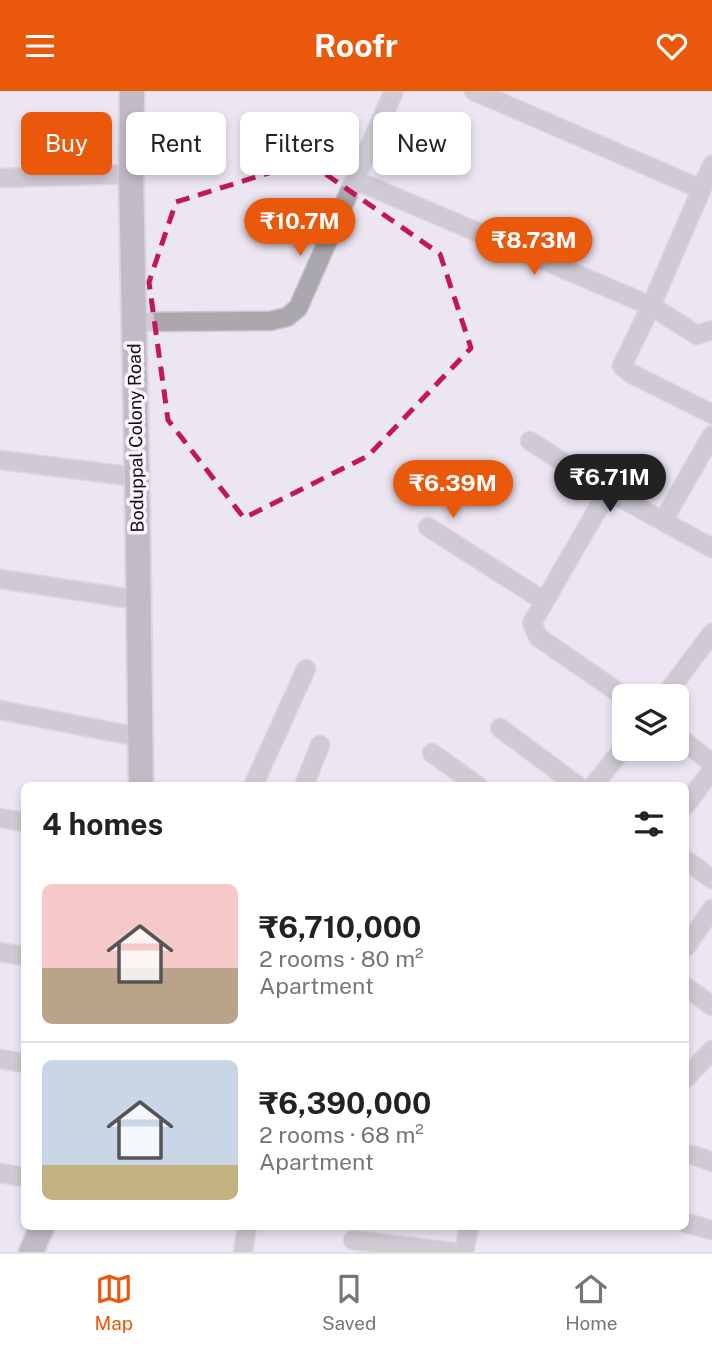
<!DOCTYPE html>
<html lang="en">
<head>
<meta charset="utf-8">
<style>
  body { margin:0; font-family:"Public Sans",sans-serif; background:#f6f6f6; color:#222; height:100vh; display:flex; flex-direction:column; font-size:26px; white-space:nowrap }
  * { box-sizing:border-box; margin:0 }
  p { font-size:23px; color:#767676 }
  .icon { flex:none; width:38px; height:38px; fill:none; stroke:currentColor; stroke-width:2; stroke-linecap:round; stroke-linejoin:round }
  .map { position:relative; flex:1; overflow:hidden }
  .details { position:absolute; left:21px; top:691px; width:668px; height:448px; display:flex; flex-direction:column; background:#fff; border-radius:10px; box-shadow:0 4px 10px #0003 }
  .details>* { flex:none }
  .guide { position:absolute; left:21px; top:21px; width:670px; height:63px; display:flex; gap:14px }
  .fabs { position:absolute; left:612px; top:593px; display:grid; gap:14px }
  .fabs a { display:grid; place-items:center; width:77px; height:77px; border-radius:10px; background:#fff; box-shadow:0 4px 10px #0003; font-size:35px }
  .price { position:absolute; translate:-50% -60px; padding:0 16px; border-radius:24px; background:#ea580c; color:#fff; font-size:23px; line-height:46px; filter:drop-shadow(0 2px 4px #0008) }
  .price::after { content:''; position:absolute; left:50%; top:42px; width:21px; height:16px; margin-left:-10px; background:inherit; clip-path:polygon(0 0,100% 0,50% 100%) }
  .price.selected { background:#222; color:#fff }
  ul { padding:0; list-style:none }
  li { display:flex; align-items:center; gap:21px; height:175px; padding:0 21px }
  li+li { border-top:2px solid #e0e0e0 }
  li span { display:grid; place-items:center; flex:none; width:196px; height:140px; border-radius:10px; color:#555 }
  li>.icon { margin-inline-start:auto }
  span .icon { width:84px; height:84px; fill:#fffc; stroke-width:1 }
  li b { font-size:30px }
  h2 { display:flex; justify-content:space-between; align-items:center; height:84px; padding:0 21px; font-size:30px }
  .tag { padding:0 24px; border-radius:10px; background:#fff; box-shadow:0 4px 10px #0003; font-size:24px; line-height:63px }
  .tag.selected { background:#ea580c; color:#fff }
  header { display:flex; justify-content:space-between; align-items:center; height:91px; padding:0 21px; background:#ea580c; color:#fff; font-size:32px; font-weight:700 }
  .menu { display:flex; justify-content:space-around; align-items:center; height:98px; border-top:2px solid #e0e0e0; background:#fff; font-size:19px; color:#767676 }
  .menu a { display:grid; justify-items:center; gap:4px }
  .menu .selected { color:#ea580c }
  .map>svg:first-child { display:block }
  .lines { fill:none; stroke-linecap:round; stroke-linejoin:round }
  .street-casing { stroke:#c9c4cf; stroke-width:21 }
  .secondary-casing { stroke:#c9c4cf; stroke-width:28 }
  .street { stroke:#aaa8ad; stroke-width:18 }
  .secondary { stroke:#8c8890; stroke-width:24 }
  .marked { fill:none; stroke:#c2185b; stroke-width:5; stroke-dasharray:14 9; stroke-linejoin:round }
  .labels { text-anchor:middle; stroke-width:7; stroke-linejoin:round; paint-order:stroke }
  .street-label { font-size:18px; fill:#110f13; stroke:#f9f4fe }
</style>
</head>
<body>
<header><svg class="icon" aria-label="menu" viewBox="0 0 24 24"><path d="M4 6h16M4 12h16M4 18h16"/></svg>Roofr<svg class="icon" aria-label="heart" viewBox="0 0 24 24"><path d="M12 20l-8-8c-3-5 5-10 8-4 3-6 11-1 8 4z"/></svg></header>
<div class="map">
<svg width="712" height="1161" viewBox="0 0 712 1161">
  <rect width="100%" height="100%" fill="#ece6f3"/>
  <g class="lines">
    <g class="street-casing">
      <path id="street" d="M474,0L701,98
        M712,74L651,215L622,275L632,283L712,323
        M0,87L131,83
        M355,89L651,215L697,244L712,239
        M135,231L270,230L287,226L298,217L394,0
        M530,350L608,400L712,457
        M0,369L137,386
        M608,400L532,532L538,546L625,606
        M663,430L712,344
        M428,436L544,510
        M0,488L138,509
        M664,606L712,542
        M0,619L139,646
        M500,637L578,695
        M677,645L712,672
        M432,662L478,695
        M253,695L306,578
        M304,695L320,654
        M593,695L625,655
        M686,714L712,679
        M0,727L24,731
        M686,769L712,788
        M686,856L712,818
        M0,861L24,865
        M686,896L712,915
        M0,968L24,972
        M686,987L712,959
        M693,1064L712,1071
        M0,1082L24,1086
        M686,1132L712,1139
        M353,1149L452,1161
        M243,1161L247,1136
        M464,1161L469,1136"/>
    </g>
    <g class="secondary-casing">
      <path id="secondary" d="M132,0L131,83L137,386L141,695
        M31,1161L42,1136"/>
    </g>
    <use href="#street" class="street"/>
    <use href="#secondary" class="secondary"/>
  </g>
  <path d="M0 0H712V1161H0ZM307,70L440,163L471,257L368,365L244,427L168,329L149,191L176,111Z" fill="#ece6f3" fill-opacity=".55" fill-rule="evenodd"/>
  <path class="marked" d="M307,70L440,163L471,257L368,365L244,427L168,329L149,191L176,111Z"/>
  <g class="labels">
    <g class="street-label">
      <text transform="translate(136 347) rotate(-91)" y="6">Boduppal Colony Road</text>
    </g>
  </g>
</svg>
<div class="fabs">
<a><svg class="icon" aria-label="layers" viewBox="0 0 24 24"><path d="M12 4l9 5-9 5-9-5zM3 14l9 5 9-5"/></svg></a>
</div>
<b class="price" style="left:300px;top:167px">₹10.7M</b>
<b class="price" style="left:534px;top:186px">₹8.73M</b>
<b class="price selected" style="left:610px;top:423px">₹6.71M</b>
<b class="price" style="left:453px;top:429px">₹6.39M</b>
<div class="guide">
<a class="tag selected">Buy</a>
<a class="tag">Rent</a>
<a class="tag">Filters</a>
<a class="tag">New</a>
</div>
<section class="details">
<h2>4 homes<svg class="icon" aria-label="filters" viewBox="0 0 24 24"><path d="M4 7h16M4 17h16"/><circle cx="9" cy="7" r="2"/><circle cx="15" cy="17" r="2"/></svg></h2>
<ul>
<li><span style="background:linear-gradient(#f6c9c9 60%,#b9a48a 0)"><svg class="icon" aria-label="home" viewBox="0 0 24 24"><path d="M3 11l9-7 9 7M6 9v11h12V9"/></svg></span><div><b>₹6,710,000</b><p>2 rooms · 80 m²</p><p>Apartment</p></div></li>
<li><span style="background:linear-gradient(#c9d6e8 75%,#c2b280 0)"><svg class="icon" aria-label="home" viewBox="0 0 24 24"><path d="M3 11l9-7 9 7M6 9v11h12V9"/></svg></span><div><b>₹6,390,000</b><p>2 rooms · 68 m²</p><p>Apartment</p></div></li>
</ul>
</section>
</div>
<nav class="menu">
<a class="selected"><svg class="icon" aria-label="map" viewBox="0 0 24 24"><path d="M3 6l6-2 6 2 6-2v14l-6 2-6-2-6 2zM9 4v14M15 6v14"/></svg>Map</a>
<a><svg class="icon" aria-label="saved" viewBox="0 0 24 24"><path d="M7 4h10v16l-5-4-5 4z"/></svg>Saved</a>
<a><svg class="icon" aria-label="home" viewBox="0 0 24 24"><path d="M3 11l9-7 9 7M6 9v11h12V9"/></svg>Home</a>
</nav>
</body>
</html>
